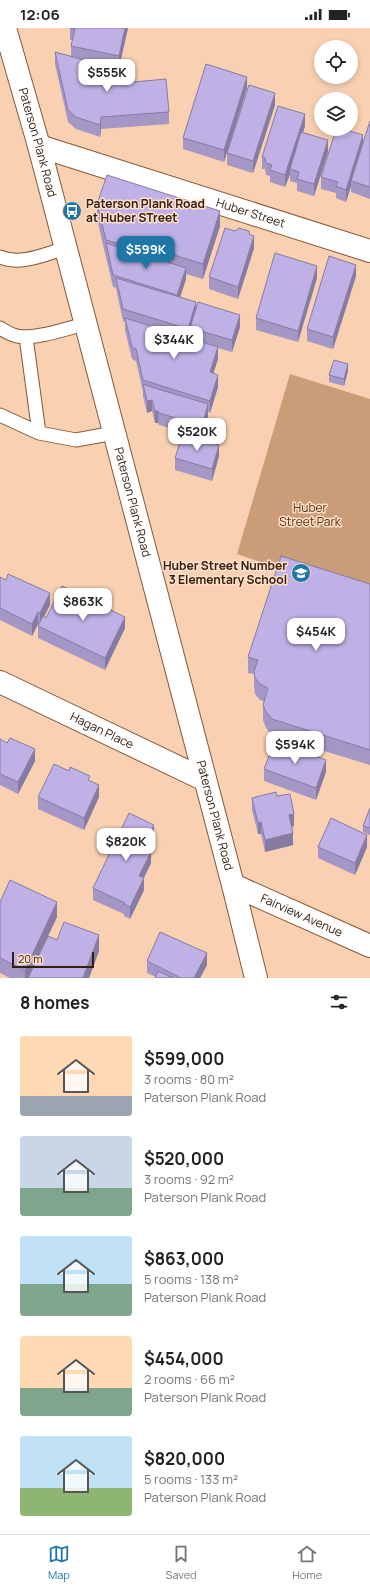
<!DOCTYPE html>
<html lang="en">
<head>
<meta charset="utf-8">
<style>
  body { margin:0; font-family:Manrope,sans-serif; background:#f6f6f6; color:#222; height:100vh; display:flex; flex-direction:column; font-size:15px; white-space:nowrap }
  * { box-sizing:border-box; margin:0 }
  p { font-size:13px; color:#767676 }
  .icon { flex:none; width:22px; height:22px; fill:none; stroke:currentColor; stroke-width:2; stroke-linecap:round; stroke-linejoin:round }
  .map { position:relative; height:950px; overflow:hidden }
  .sheet { display:flex; flex-direction:column; background:#fff; flex:1 }
  .sheet>* { flex:none }
  .fabs { position:absolute; left:314px; top:12px; display:grid; gap:8px }
  .fabs a { display:grid; place-items:center; width:44px; height:44px; border-radius:50%; background:#fff; box-shadow:0 2px 6px #0003; font-size:20px }
  .scale { position:absolute; left:12px; bottom:10px; width:82px; box-sizing:border-box; padding-left:4px; border:2px solid #322011; border-top:0; font-size:11px; line-height:14px; white-space:nowrap; color:#322011; -webkit-text-stroke:3px #ffdfc9; paint-order:stroke }
  .price { position:absolute; translate:-50% -34px; padding:0 9px; border-radius:8px; background:#fff; color:#222; font-size:13px; line-height:26px; filter:drop-shadow(0 1px 2px #0008) }
  .price::after { content:''; position:absolute; left:50%; top:24px; width:12px; height:9px; margin-left:-6px; background:inherit; clip-path:polygon(0 0,100% 0,50% 100%) }
  .price.selected { background:#1e77a6; color:#fff }
  ul { padding:0; list-style:none }
  li { display:flex; align-items:center; gap:12px; height:100px; padding:0 20px }
  li span { display:grid; place-items:center; flex:none; width:112px; height:80px; border-radius:4px; color:#555 }
  li>.icon { margin-inline-start:auto }
  span .icon { width:48px; height:48px; fill:#fffc; stroke-width:1 }
  li b { font-size:17px }
  h2 { display:flex; justify-content:space-between; align-items:center; height:48px; padding:0 20px; font-size:17px }
  .status { display:flex; justify-content:space-between; align-items:center; height:28px; padding:0 20px; background:#fff; direction:ltr }
  .status svg { height:11px; fill:currentColor }
  .dock { display:flex; justify-content:space-around; align-items:center; height:56px; border-top:1px solid #e0e0e0; background:#fff; font-size:11px; color:#767676 }
  .dock a { display:grid; justify-items:center; gap:2px }
  .dock .selected { color:#1e77a6 }
  .map>svg:first-child { display:block }
  .green { fill:#cb9c78 }
  .lines { fill:none; stroke-linecap:round; stroke-linejoin:round }
  .lane-casing { stroke:#845836; stroke-width:15 }
  .street-casing { stroke:#845836; stroke-width:24 }
  .secondary-casing { stroke:#845836; stroke-width:24 }
  .lane { stroke:#fff; stroke-width:13 }
  .street { stroke:#fff; stroke-width:22 }
  .secondary { stroke:#fff; stroke-width:22 }
  .wall { fill:#a497c6 }
  .shaded-wall { fill:#867ba1 }
  .building { fill:#bfb0e6; stroke:#867ba1 }
  .labels { text-anchor:middle; stroke-width:3; stroke-linejoin:round; paint-order:stroke }
  .street-label { font-size:12px; fill:#322011; stroke:#ffdfc9 }
  .poi-label { font-size:12px; font-weight:bold; fill:#322011; stroke:#ffdfc9; text-anchor:start }
  .park-label { font-size:12px; fill:#553010; stroke:#ffdfc9 }
</style>
</head>
<body>
<div class="status"><b>12:06</b><svg viewBox="0 0 49 12"><path d="M0 12V9h3v3zM5 12V6h3v6zM10 12V3h3v9zM15 12V0h3v12zM26 1h20v11H26zM47 4h2v5h-2z"/></svg></div>
<div class="map">
<svg width="370" height="950" viewBox="0 0 370 950">
  <rect width="100%" height="100%" fill="#f9d0b2"/>
  <path class="green" d="M290,346L370,371V571L237,526Z"/>
  <g class="lines">
    <g class="lane-casing">
      <path id="lane" d="M0,229C21,238 45,226 66,220
        M0,300C5,303 11,307 17,308C34,312 68,300 85,296
        M0,387L39,405L26,309
        M39,405L76,412L114,405"/>
    </g>
    <g class="street-casing">
      <g id="street">
        <path id="s1" d="M39,118L370,223"/>
        <path id="s2" d="M0,654L205,752"/>
        <path id="s3" d="M233,857L370,918"/>
      </g>
    </g>
    <g class="secondary-casing">
      <g id="secondary">
        <path id="s4" d="M5,0L39,118L233,857L256,950"/>
      </g>
    </g>
    <use href="#lane" class="lane"/>
    <use href="#street" class="street"/>
    <use href="#secondary" class="secondary"/>
  </g>
  <path class="wall" d="M70,0H128L119,40L91,34L100,57L169,84V96L101,101L100,109L76,101L68,94L55,36V24L71,28V18L73,12H70Z
    M247,60L224,134L183,121V110Z
    M275,77L253,145L227,137V125Z
    M370,93V171L351,164V158L346,174L336,170V165L321,161V149L363,114Z
    M305,98L303,104L328,124L314,168L297,163V155L290,153V146L285,159L270,154V148L266,147L265,141H262V129Z
    M97,176L220,198L203,251L186,246V251L180,269L196,281L240,299L232,324L218,320V331L213,345L218,359L210,385L208,384V388L202,410L159,397L158,395H155L152,383L147,385L143,368V364L136,333L132,331L125,302V294L123,293L116,260L113,259L97,191Z
    M250,207L254,220L238,271L209,261V249Z
    M356,248L333,321L307,313V301Z
    M317,250L298,314L256,302V290Z
    M348,343L344,358L329,354V347Z
    M219,428L212,453L175,442V430Z
    M0,549L50,577L44,588L46,590L125,600L105,642L38,610V598L39,597L38,596L32,608L0,592Z
    M370,556V737L272,707L266,700L263,692V677L264,673L260,672L255,666L254,658V646L248,645V629Z
    M0,711L35,733L18,766L0,757Z
    M264,741L326,744L316,772L264,753Z
    M90,753L99,769L84,802L38,781V769Z
    M277,768L294,798L292,799L293,817L265,824L261,806H258L252,782V770Z
    M370,780V807L363,804V798Z
    M154,809L148,822L151,835L144,850V862L130,891L124,888V886L93,872V860Z
    M318,819H367L355,847L318,830Z
    M0,874L57,889L48,908L57,912L99,923L89,950H10L0,945Z
    M147,933L207,937L200,950H155L156,949L147,945Z"/>
  <path class="shaded-wall" d="M125,0H128L119,40V28Z
    M247,49V60L224,134V122Z
    M275,65V77L253,145V133Z
    M305,86V98L291,141H290V146L285,159V147Z
    M101,89V101L100,109V97Z
    M363,107V119L351,153V158L346,174V162Z
    M328,112V124L314,168V156Z
    M220,183V198L203,251V236Z
    M254,208V220L238,271V259Z
    M135,215V230L134,236V220Z
    M356,237V248L333,321V309Z
    M317,238V250L298,314V303Z
    M186,240V251L177,279V267Z
    M196,274V286L190,300V305L188,313V301Z
    M240,287V299L232,324V312Z
    M218,319V331L210,356V344Z
    M348,336V343L344,358V351Z
    M218,347V359L210,385V373Z
    M152,372V383L147,385V373Z
    M208,376V388L202,410V398Z
    M155,383H158V395H155Z
    M219,417V428L212,453V441Z
    M50,565V577L40,597V585Z
    M38,584V596L32,608V596Z
    M125,589V600L105,642V630Z
    M35,721V733L18,766V754Z
    M326,732V744L316,772V760Z
    M99,757V769L84,802V790Z
    M294,786V798L289,799V787Z
    M261,794V806H258V795Z
    M154,797V809L143,832V820Z
    M293,805V817L265,824V812Z
    M367,807V819L355,847V835Z
    M151,824V835L139,860V848Z
    M144,850V862L130,891V879Z
    M57,874V889L28,950H25V942Z
    M99,907V923L89,950H83Z
    M207,925V937L200,950H194Z"/>
  <path class="building" d="M70,0H125L119,28L71,18L75,1Z
    M55,24L99,36L100,57L166,51L169,84L101,89L100,97L76,89L68,82Z
    M206,36L247,49L224,122L183,110Z
    M249,57L275,65L253,133L227,125Z
    M278,78L305,86L285,147L270,142L272,137L266,135L265,130L262,129Z
    M370,93V159L351,153Z
    M336,101H343L363,107L346,162L336,158L338,154L321,149Z
    M301,104L328,112L314,156L297,151L299,144L290,141Z
    M107,147L220,183L203,236L135,215L134,220L106,212L97,176Z
    M225,200L235,203L239,200L249,203L250,207L254,208L238,259L209,249Z
    M106,215L186,240L177,267L113,247Z
    M275,225L317,238L298,303L256,290Z
    M329,228L356,237L333,309L307,301Z
    M116,250L196,274L188,301L123,281Z
    M198,274L240,287L232,312L190,300Z
    M125,290L218,319L210,344L218,347L210,373L143,352L136,321L132,319Z
    M334,332L348,336L344,351L329,347Z
    M143,356L151,359L208,376L202,398L159,385L158,383H155L152,372L147,373Z
    M183,406L219,417L212,441L175,430Z
    M281,528L370,556V722L272,691L266,684L263,677L268,660L260,656L255,650L254,643L258,632L248,629Z
    M8,546L50,565L40,585L38,584L32,596L0,580V549L6,552Z
    M62,558L125,589L105,630L38,598L43,588L46,590Z
    M10,710L35,721L18,754L0,746V711L7,715Z
    M275,713L326,732L316,760L264,741Z
    M54,736L69,743L70,739L90,748L88,752L99,757L84,790L38,769Z
    M276,764L277,768L290,766L294,786L289,787L293,805L265,812L261,794L258,795L252,770Z
    M370,780V800L363,798Z
    M129,785L154,797L143,820L151,824L139,848L144,850L130,879L124,876L125,875L93,860Z
    M331,790L367,807L355,835L318,819Z
    M10,852L57,874L25,942L0,930V874Z
    M64,894L99,907L83,950H28L48,908L57,912Z
    M160,904L207,925L194,950H181L147,933Z
    M158,943L173,950H155Z"/>
  <defs>
    <g id="bus-disc" transform="scale(1)"><circle r="9.5" fill="#1e77a6" stroke="#ffdfc9"/><path d="M-5-6H5V4H4V6H2V4H-2V6H-4V4H-5ZM-3.5-4V0h7V-4ZM-3.5 1.2v1.5H-2V1.2ZM2 1.2v1.5H3.5V1.2Z" fill="#fff"/></g>
    <g id="school-disc" transform="scale(1)"><circle r="9.5" fill="#1e77a6" stroke="#ffdfc9"/><path d="M0-5L7-2L0 1L-7-2ZM-4 1L0 2.5L4 1V4Q0 6-4 4Z" fill="#fff"/></g>
  </defs>
  <g fill-rule="evenodd">
    <use href="#bus-disc" x="72" y="183"/>
    <use href="#school-disc" x="301" y="545"/>
  </g>
  <g class="labels">
    <g class="street-label">
      <text dy="4" stroke="none"><textPath href="#s4" startOffset="119">Paterson Plank Road</textPath></text>
      <text dy="4" stroke="none"><textPath href="#s1" startOffset="222">Huber Street</textPath></text>
      <text dy="4" stroke="none"><textPath href="#s4" startOffset="491">Paterson Plank Road</textPath></text>
      <text dy="4" stroke="none"><textPath href="#s2" startOffset="113">Hagan Place</textPath></text>
      <text dy="4" stroke="none"><textPath href="#s4" startOffset="815">Paterson Plank Road</textPath></text>
      <text dy="4" stroke="none"><textPath href="#s3" startOffset="75">Fairview Avenue</textPath></text>
    </g>
    <g class="poi-label">
      <text x="86" y="180">Paterson Plank Road<tspan x="86" dy="14">at Huber STreet</tspan></text>
      <text x="287" y="542" text-anchor="end">Huber Street Number<tspan x="287" dy="14">3 Elementary School</tspan></text>
    </g>
    <g class="park-label">
      <text x="310" y="484">Huber<tspan x="310" dy="14">Street Park</tspan></text>
    </g>
  </g>
</svg>
<div class="fabs">
<a><svg class="icon" aria-label="locate" viewBox="0 0 24 24"><circle cx="12" cy="12" r="6"/><path d="M12 2v4M12 18v4M2 12h4M18 12h4"/></svg></a>
<a><svg class="icon" aria-label="layers" viewBox="0 0 24 24"><path d="M12 4l9 5-9 5-9-5zM3 14l9 5 9-5"/></svg></a>
</div>
<div class="scale">20 m</div>
<b class="price" style="left:107px;top:65px">$555K</b>
<b class="price selected" style="left:146px;top:242px">$599K</b>
<b class="price" style="left:174px;top:332px">$344K</b>
<b class="price" style="left:197px;top:424px">$520K</b>
<b class="price" style="left:83px;top:594px">$863K</b>
<b class="price" style="left:316px;top:624px">$454K</b>
<b class="price" style="left:295px;top:737px">$594K</b>
<b class="price" style="left:126px;top:834px">$820K</b>
</div>
<section class="sheet">
<h2>8 homes<svg class="icon" aria-label="filters" viewBox="0 0 24 24"><path d="M4 7h16M4 17h16"/><circle cx="9" cy="7" r="2"/><circle cx="15" cy="17" r="2"/></svg></h2>
<ul>
<li><span style="background:linear-gradient(#ffd9b3 75%,#9aa5b1 0)"><svg class="icon" aria-label="home" viewBox="0 0 24 24"><path d="M3 11l9-7 9 7M6 9v11h12V9"/></svg></span><div><b>$599,000</b><p>3 rooms · 80 m²</p><p>Paterson Plank Road</p></div></li>
<li><span style="background:linear-gradient(#c9d6e8 65%,#7fa58c 0)"><svg class="icon" aria-label="home" viewBox="0 0 24 24"><path d="M3 11l9-7 9 7M6 9v11h12V9"/></svg></span><div><b>$520,000</b><p>3 rooms · 92 m²</p><p>Paterson Plank Road</p></div></li>
<li><span style="background:linear-gradient(#bfe0f5 60%,#7fa58c 0)"><svg class="icon" aria-label="home" viewBox="0 0 24 24"><path d="M3 11l9-7 9 7M6 9v11h12V9"/></svg></span><div><b>$863,000</b><p>5 rooms · 138 m²</p><p>Paterson Plank Road</p></div></li>
<li><span style="background:linear-gradient(#ffd9b3 65%,#7fa58c 0)"><svg class="icon" aria-label="home" viewBox="0 0 24 24"><path d="M3 11l9-7 9 7M6 9v11h12V9"/></svg></span><div><b>$454,000</b><p>2 rooms · 66 m²</p><p>Paterson Plank Road</p></div></li>
<li><span style="background:linear-gradient(#bfe0f5 65%,#8fb573 0)"><svg class="icon" aria-label="home" viewBox="0 0 24 24"><path d="M3 11l9-7 9 7M6 9v11h12V9"/></svg></span><div><b>$820,000</b><p>5 rooms · 133 m²</p><p>Paterson Plank Road</p></div></li>
</ul>
</section>
<nav class="dock">
<a class="selected"><svg class="icon" aria-label="map" viewBox="0 0 24 24"><path d="M3 6l6-2 6 2 6-2v14l-6 2-6-2-6 2zM9 4v14M15 6v14"/></svg>Map</a>
<a><svg class="icon" aria-label="saved" viewBox="0 0 24 24"><path d="M7 4h10v16l-5-4-5 4z"/></svg>Saved</a>
<a><svg class="icon" aria-label="home" viewBox="0 0 24 24"><path d="M3 11l9-7 9 7M6 9v11h12V9"/></svg>Home</a>
</nav>
</body>
</html>
